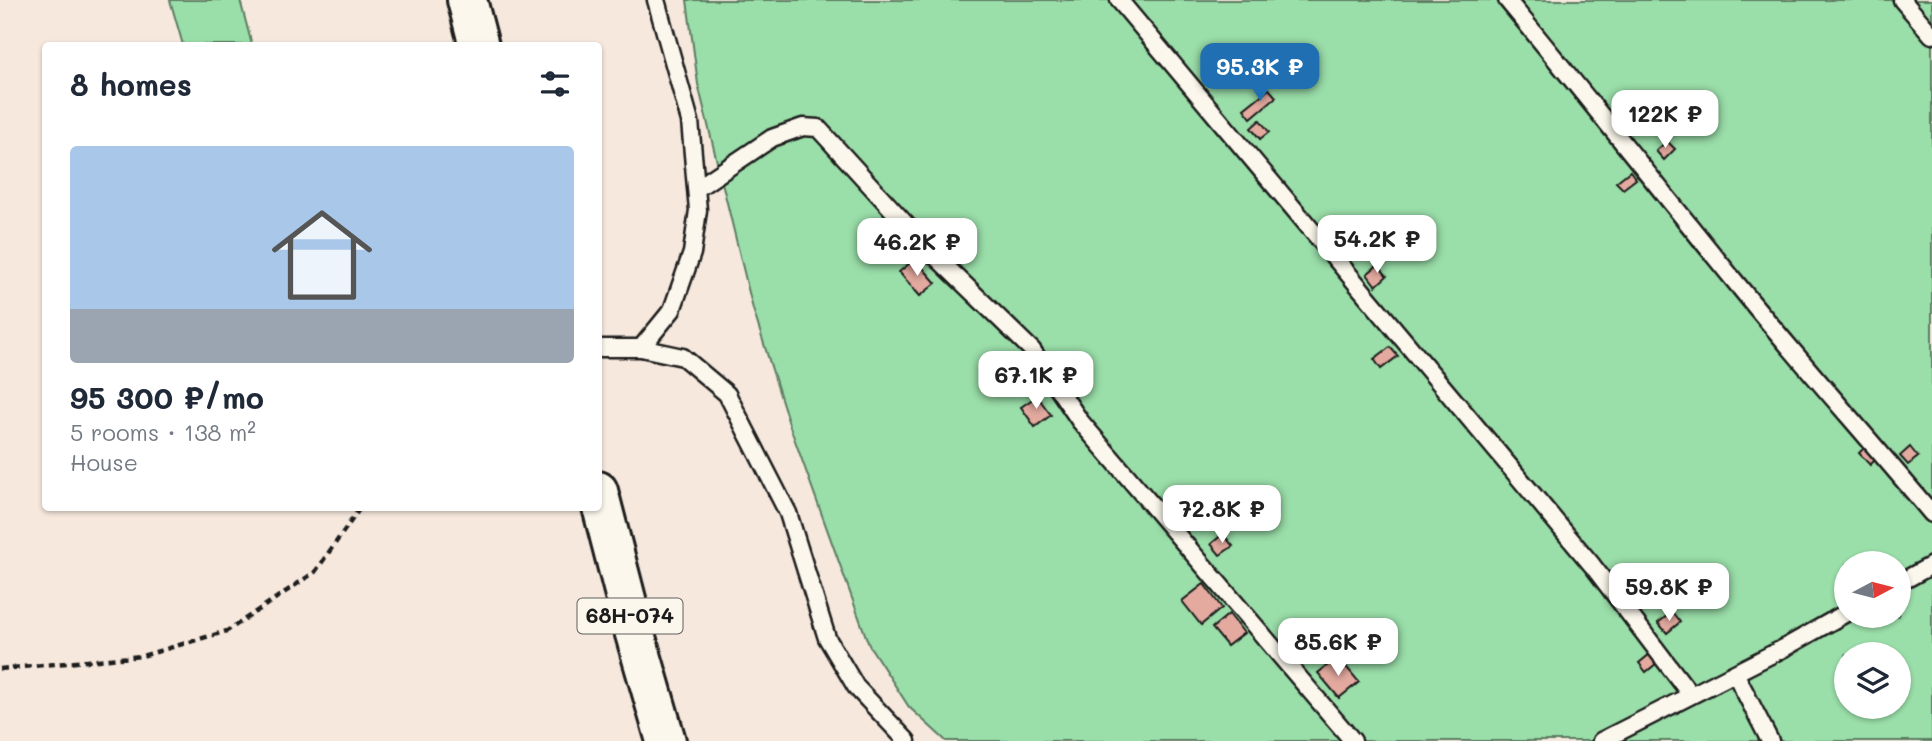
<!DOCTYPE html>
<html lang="en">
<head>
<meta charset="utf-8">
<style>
  body { margin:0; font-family:Mali,sans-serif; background:#f6f6f7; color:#1f2937; height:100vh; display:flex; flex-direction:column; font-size:26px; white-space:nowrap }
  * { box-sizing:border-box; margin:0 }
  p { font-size:23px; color:#747a83 }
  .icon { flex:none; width:38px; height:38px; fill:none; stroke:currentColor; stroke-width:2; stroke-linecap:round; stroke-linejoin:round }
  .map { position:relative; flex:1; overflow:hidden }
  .side { position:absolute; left:42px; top:42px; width:560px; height:469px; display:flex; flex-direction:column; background:#fff; border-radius:7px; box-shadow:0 2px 5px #0004 }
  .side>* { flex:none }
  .needle { width:46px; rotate:83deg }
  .controls { position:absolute; left:1834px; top:551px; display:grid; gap:14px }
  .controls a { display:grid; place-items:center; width:77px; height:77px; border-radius:50%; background:#fff; box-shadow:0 2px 5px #0004; font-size:35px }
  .price { position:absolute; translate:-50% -60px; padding:0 16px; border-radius:14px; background:#fff; color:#222; font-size:23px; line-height:46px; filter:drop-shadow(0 2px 4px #0008) }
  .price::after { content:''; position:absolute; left:50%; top:42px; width:21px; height:16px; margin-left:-10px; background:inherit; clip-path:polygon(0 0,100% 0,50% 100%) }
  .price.active { background:#1f6fb2; color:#fff }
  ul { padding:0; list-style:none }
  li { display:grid; align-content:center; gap:14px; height:371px; padding:0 28px }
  li span { display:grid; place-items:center; height:217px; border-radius:7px; color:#555 }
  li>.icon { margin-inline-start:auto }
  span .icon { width:126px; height:126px; fill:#fffc; stroke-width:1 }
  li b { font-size:30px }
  h2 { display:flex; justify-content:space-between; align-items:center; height:84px; padding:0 28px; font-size:30px }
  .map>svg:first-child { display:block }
  .green { fill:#9adea9; stroke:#5b7d62; stroke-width:2; fill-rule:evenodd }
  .building { fill:#e4aa9f; stroke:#1c1c1c; stroke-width:2 }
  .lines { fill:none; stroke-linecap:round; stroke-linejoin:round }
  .service-casing { stroke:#1c1c1c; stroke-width:21 }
  .primary-casing { stroke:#1c1c1c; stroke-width:44 }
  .path { stroke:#1c1c1c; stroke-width:4.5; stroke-dasharray:7 5; stroke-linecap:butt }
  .service { stroke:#fbf7ec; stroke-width:16 }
  .primary { stroke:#fbf7ec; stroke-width:38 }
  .labels { text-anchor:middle; stroke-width:6; stroke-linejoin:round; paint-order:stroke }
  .shield { fill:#fbf7ec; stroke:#5f5e5a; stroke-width:2 }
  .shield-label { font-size:21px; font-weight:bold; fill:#1c1c1c }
</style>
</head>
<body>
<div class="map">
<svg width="1932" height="741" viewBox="0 0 1932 741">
  <rect width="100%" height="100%" fill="#f6e8dd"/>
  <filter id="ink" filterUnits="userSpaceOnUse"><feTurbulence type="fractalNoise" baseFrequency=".0143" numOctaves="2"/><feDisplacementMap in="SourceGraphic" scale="14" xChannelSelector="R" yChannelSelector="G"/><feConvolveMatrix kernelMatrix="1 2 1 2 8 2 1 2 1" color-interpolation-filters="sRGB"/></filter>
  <g filter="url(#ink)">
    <path class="green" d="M170,0H240L252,45H183Z
      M687,0H1932V741H946L909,707L869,645L789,424L753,309L698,84ZM1846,564H1899V616H1846ZM1846,654H1899V707H1846Z"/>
    <path class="building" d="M1269,89L1276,97L1251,118L1244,109Z
      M1260,120L1269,132L1260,139L1251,128Z
      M1667,141L1675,149L1664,160L1656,151Z
      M1630,171L1636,179L1623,189L1616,182Z
      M915,259L936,283L920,296L899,272Z
      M1378,265L1387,276L1376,286L1367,274Z
      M1390,347L1398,356L1381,369L1374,359Z
      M1037,396L1051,415L1035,427L1021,407Z
      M1866,446L1877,458L1870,465L1859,453Z
      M1910,447L1918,457L1908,465L1900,456Z
      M1223,534L1233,546L1220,555L1211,544Z
      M1204,584L1222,608L1201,625L1182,601Z
      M1672,612L1680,622L1667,633L1658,623Z
      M1229,614L1244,633L1227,646L1212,628Z
      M1650,654L1657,663L1646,672L1639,663Z
      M1338,657L1359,682L1339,698L1318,673Z"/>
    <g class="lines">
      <g class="service-casing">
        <path id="service" d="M1119,0L1592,565L1691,695
          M1507,0C1585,94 1660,190 1737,284C1800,362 1868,437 1932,514
          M1902,0L1932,35
          M696,189L772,138L803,127L818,128L932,253L1032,350L1080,421L1353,741
          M598,348H641L683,357L727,394L788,513L827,638L856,687L907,741
          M641,348L672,310L692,253L698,210L690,121L656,0
          M1899,583L1932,565
          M1735,673L1770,741
          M1601,741L1784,648L1846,613"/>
      </g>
      <g class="primary-casing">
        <path id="primary" d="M467,0L479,46
          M598,491L635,634L666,741"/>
      </g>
      <path class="path" d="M0,669L142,656L227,631L315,572L360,508"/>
      <use href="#service" class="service"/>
      <use href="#primary" class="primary"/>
    </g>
  </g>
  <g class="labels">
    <rect class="shield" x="577.5" y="598.5" width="105" height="35" rx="5"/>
    <g class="shield-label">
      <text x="630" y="623">68Н-074</text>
    </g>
  </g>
</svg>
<div class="controls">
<a><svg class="needle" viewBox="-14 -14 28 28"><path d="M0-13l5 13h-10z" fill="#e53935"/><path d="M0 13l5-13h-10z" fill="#747a83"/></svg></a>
<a><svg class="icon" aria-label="layers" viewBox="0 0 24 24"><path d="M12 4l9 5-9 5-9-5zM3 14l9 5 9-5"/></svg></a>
</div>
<b class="price active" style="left:1260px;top:103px">95.3K ₽</b>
<b class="price" style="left:1665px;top:150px">122K ₽</b>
<b class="price" style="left:1377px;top:275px">54.2K ₽</b>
<b class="price" style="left:917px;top:278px">46.2K ₽</b>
<b class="price" style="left:1036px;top:411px">67.1K ₽</b>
<b class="price" style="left:1222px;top:545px">72.8K ₽</b>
<b class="price" style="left:1669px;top:623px">59.8K ₽</b>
<b class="price" style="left:1338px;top:678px">85.6K ₽</b>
<section class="side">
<h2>8 homes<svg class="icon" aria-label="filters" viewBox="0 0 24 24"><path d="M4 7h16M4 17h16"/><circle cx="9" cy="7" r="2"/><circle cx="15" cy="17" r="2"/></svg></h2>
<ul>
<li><span style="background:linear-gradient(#a9c7e8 75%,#9aa5b1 0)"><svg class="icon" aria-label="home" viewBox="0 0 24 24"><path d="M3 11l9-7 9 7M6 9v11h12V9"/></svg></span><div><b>95 300 ₽/mo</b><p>5 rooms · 138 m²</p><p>House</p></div></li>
</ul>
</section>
</div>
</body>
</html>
